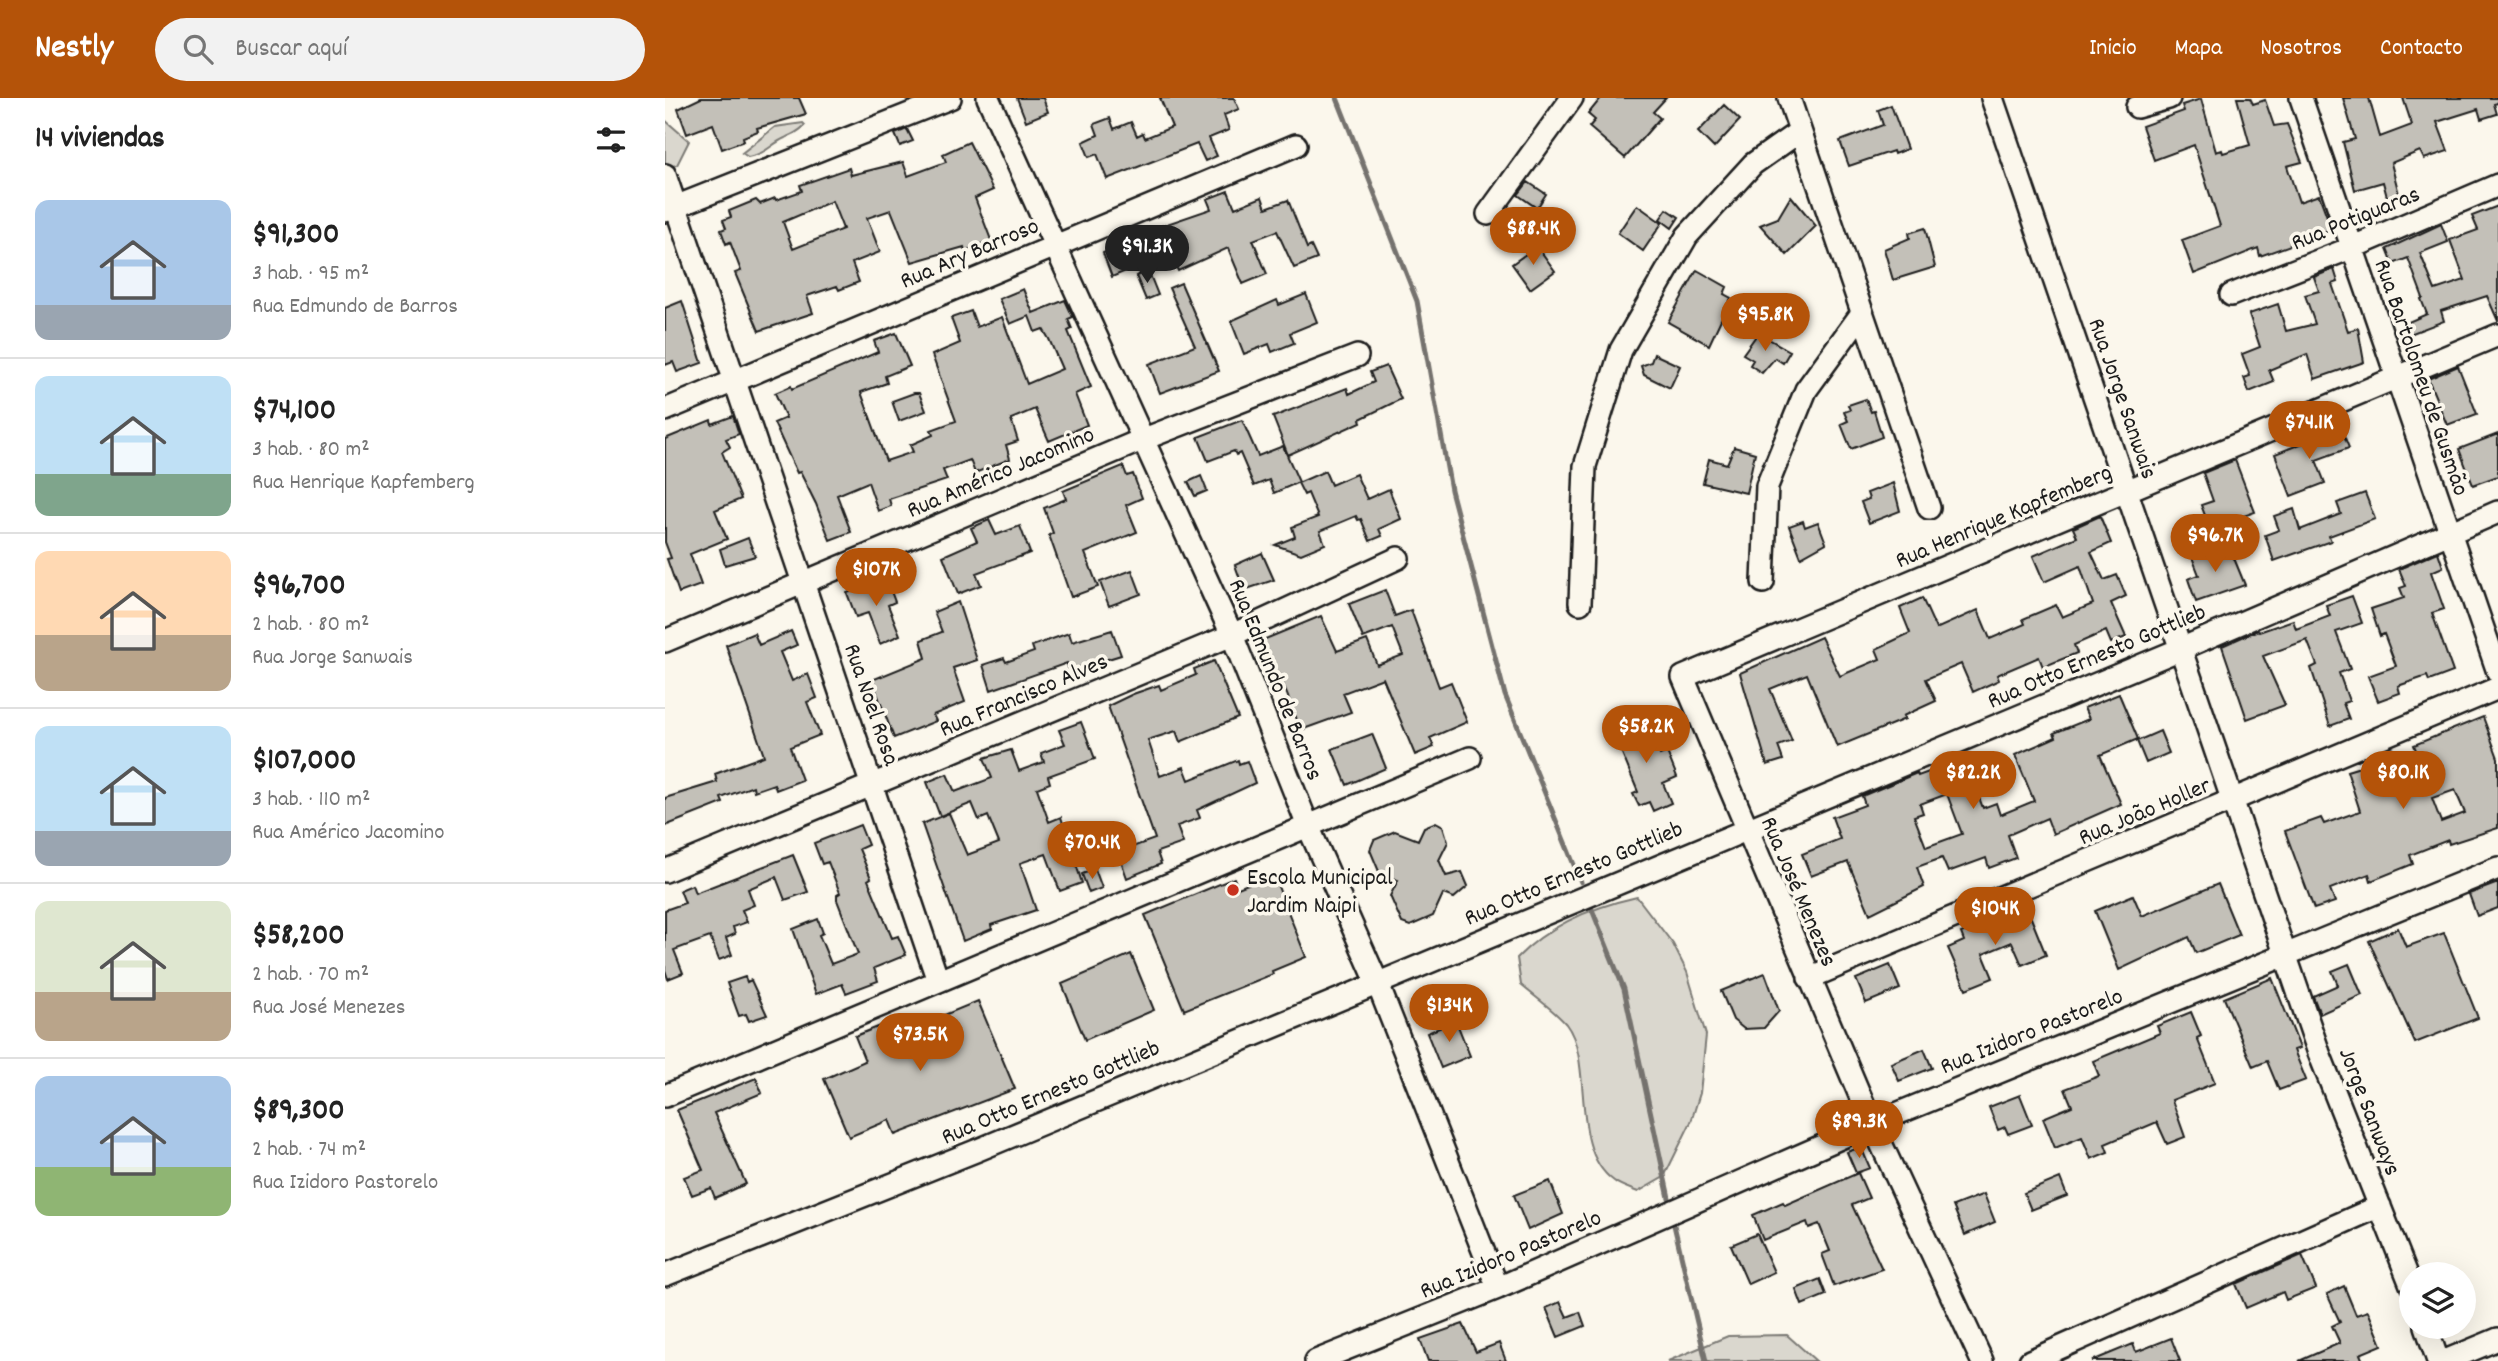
<!DOCTYPE html>
<html lang="es">
<head>
<meta charset="utf-8">
<style>
  body { margin:0; font-family:Dekko,sans-serif; background:#f2f2f2; color:#222; height:100vh; display:flex; flex-direction:column; font-size:26px; white-space:nowrap }
  * { box-sizing:border-box; margin:0 }
  p { font-size:23px; color:#767676 }
  .icon { flex:none; width:38px; height:38px; fill:none; stroke:currentColor; stroke-width:2; stroke-linecap:round; stroke-linejoin:round }
  .map { position:relative; flex:1; overflow:hidden }
  .sheet { display:flex; flex-direction:column; background:#fff; width:665px }
  .sheet>* { flex:none }
  .tools { position:absolute; left:1734px; top:1164px; display:grid; gap:14px }
  .tools a { display:grid; place-items:center; width:77px; height:77px; border-radius:50%; background:#fff; box-shadow:0 7px 28px #0002; font-size:35px }
  .price { position:absolute; translate:-50% -60px; padding:0 16px; border-radius:24px; background:#b45309; color:#fff; font-size:23px; line-height:46px; filter:drop-shadow(0 2px 4px #0008) }
  .price::after { content:''; position:absolute; left:50%; top:42px; width:21px; height:16px; margin-left:-10px; background:inherit; clip-path:polygon(0 0,100% 0,50% 100%) }
  .price.on { background:#222; color:#fff }
  ul { padding:0; list-style:none }
  li { display:flex; align-items:center; gap:21px; height:175px; padding:0 35px }
  li+li { border-top:2px solid #e0e0e0 }
  li span { display:grid; place-items:center; flex:none; width:196px; height:140px; border-radius:14px; color:#555 }
  li>.icon { margin-inline-start:auto }
  span .icon { width:84px; height:84px; fill:#fffc; stroke-width:1 }
  li b { font-size:30px }
  h2 { display:flex; justify-content:space-between; align-items:center; height:84px; padding:0 35px; font-size:30px }
  header { display:flex; align-items:center; gap:42px; box-sizing:border-box; height:98px; padding:0 35px; background:#b45309; color:#fff }
  header strong { font-size:33px }
  nav { display:flex; gap:38px; margin-inline-start:auto; font-size:24px }
  .search { width:490px; height:63px; background:#f2f2f2; display:flex; align-items:center; gap:18px; box-sizing:border-box; padding:0 24px; border-radius:38px; color:#767676; font-size:26px }
  main { display:flex; flex:1; min-height:0 }
  .map>svg:first-child { display:block }
  .green { fill:#dad7ce; stroke:#7b7a75; stroke-width:2 }
  .lines { fill:none; stroke-linecap:round; stroke-linejoin:round }
  .stream { stroke:#74726e; stroke-width:5 }
  .building { fill:#c3c0b8; stroke:#1c1c1c; stroke-width:2; fill-rule:evenodd }
  .minor-casing { stroke:#1c1c1c; stroke-width:26 }
  .minor { stroke:#fbf7ec; stroke-width:21 }
  .poi-dot { fill:#c8321e; stroke:#fbf7ec; stroke-width:2.5 }
  .labels { text-anchor:middle; stroke-width:7; stroke-linejoin:round; paint-order:stroke }
  .street-label { font-size:24px; fill:#1c1c1c; stroke:#fbf7ec }
  .poi-label { font-size:24px; fill:#1c1c1c; stroke:#fbf7ec; text-anchor:start }
</style>
</head>
<body>
<header>
<strong>Nestly</strong>
<div class="search"><svg class="icon" aria-label="search" viewBox="0 0 24 24"><circle cx="10" cy="10" r="6"/><path d="M15 15l6 6"/></svg>Buscar aquí</div>
<nav><a>Inicio</a><a>Mapa</a><a>Nosotros</a><a>Contacto</a></nav>
</header>
<main>
<section class="sheet">
<h2>14 viviendas<svg class="icon" aria-label="filters" viewBox="0 0 24 24"><path d="M4 7h16M4 17h16"/><circle cx="9" cy="7" r="2"/><circle cx="15" cy="17" r="2"/></svg></h2>
<ul>
<li><span style="background:linear-gradient(#a9c7e8 75%,#9aa5b1 0)"><svg class="icon" aria-label="home" viewBox="0 0 24 24"><path d="M3 11l9-7 9 7M6 9v11h12V9"/></svg></span><div><b>$91,300</b><p>3 hab. · 95 m²</p><p>Rua Edmundo de Barros</p></div></li>
<li><span style="background:linear-gradient(#bfe0f5 70%,#7fa58c 0)"><svg class="icon" aria-label="home" viewBox="0 0 24 24"><path d="M3 11l9-7 9 7M6 9v11h12V9"/></svg></span><div><b>$74,100</b><p>3 hab. · 80 m²</p><p>Rua Henrique Kapfemberg</p></div></li>
<li><span style="background:linear-gradient(#ffd9b3 60%,#b9a48a 0)"><svg class="icon" aria-label="home" viewBox="0 0 24 24"><path d="M3 11l9-7 9 7M6 9v11h12V9"/></svg></span><div><b>$96,700</b><p>2 hab. · 80 m²</p><p>Rua Jorge Sanwais</p></div></li>
<li><span style="background:linear-gradient(#bfe0f5 75%,#9aa5b1 0)"><svg class="icon" aria-label="home" viewBox="0 0 24 24"><path d="M3 11l9-7 9 7M6 9v11h12V9"/></svg></span><div><b>$107,000</b><p>3 hab. · 110 m²</p><p>Rua Américo Jacomino</p></div></li>
<li><span style="background:linear-gradient(#dfe7d0 65%,#b9a48a 0)"><svg class="icon" aria-label="home" viewBox="0 0 24 24"><path d="M3 11l9-7 9 7M6 9v11h12V9"/></svg></span><div><b>$58,200</b><p>2 hab. · 70 m²</p><p>Rua José Menezes</p></div></li>
<li><span style="background:linear-gradient(#a9c7e8 65%,#8fb573 0)"><svg class="icon" aria-label="home" viewBox="0 0 24 24"><path d="M3 11l9-7 9 7M6 9v11h12V9"/></svg></span><div><b>$89,300</b><p>2 hab. · 74 m²</p><p>Rua Izidoro Pastorelo</p></div></li>
</ul>
</section>
<div class="map">
<svg width="1833" height="1263" viewBox="0 0 1833 1263">
  <rect width="100%" height="100%" fill="#fbf7ec"/>
  <filter id="ink" filterUnits="userSpaceOnUse"><feTurbulence type="fractalNoise" baseFrequency=".0143" numOctaves="2"/><feDisplacementMap in="SourceGraphic" scale="14" xChannelSelector="R" yChannelSelector="G"/><feConvolveMatrix kernelMatrix="1 2 1 2 8 2 1 2 1" color-interpolation-filters="sRGB"/></filter>
  <g filter="url(#ink)">
    <path class="green" d="M0,22L24,43L12,67L0,70Z
      M138,25L140,27C133,35 129,35 120,40C106,46 101,56 83,59L77,55L110,29Z
      M972,799L1008,846L1022,874L1041,937L1035,995L1026,1024L999,1079L973,1094C966,1091 955,1088 949,1083C903,1050 930,964 901,926C889,912 870,899 856,887L852,860C884,827 927,809 972,799Z
      M1122,1237L1151,1263H1003L1063,1238Z"/>
    <g class="lines">
      <path class="stream" d="M672,0L752,203L786,392L840,597L916,784
        M926,809L959,891L1004,1100
        M1009,1127L1041,1263"/>
    </g>
    <path class="building" d="M36,0H134L141,16L92,30L93,33L78,39L79,43L57,51L48,26L22,36L13,11Z
      M352,0H378L383,14L361,23Z
      M495,0H569L574,11L559,17L564,32L544,40L552,58L540,63L532,46L442,81L432,56L424,59L418,44L433,37L429,26L445,20L449,31L466,24L472,38L478,35L480,40L507,29Z
      M936,0H1001L988,14L995,20L960,60L924,29L930,22L923,16Z
      M1572,0H1585L1588,6L1600,2L1609,28L1622,26L1637,64L1622,68L1634,104L1654,97L1667,132L1595,158L1593,150L1529,176L1517,142L1555,128L1529,47L1489,62L1477,28L1519,13L1517,7L1536,1L1551,54L1557,52L1558,55L1585,47Z
      M1678,0H1704L1715,39L1747,27L1738,0H1833V5L1829,6L1832,16L1816,21L1813,11L1772,24L1783,53L1759,61L1755,53L1726,65L1734,96L1722,99L1718,84L1690,92L1678,44L1690,41Z
      M1059,7L1075,22L1049,50L1033,34Z
      M1226,7L1242,51L1229,56L1228,53L1184,68L1175,43L1218,27L1213,12Z
      M242,31L248,43L235,48L230,36Z
      M304,44L328,92L310,100L326,142L300,153L299,149L247,164L226,112L202,120L215,154L187,165L194,184L174,192L172,188L142,198L148,215L94,233L70,175L76,173L65,144L61,146L56,132L61,130L58,122L66,119L64,113L91,102L95,106L110,100L111,102L137,93L135,87L184,70L186,77L238,64L243,78L281,64L278,56ZM167,103L178,131L128,151L118,124Z
      M863,84L881,96L872,110L853,97Z
      M563,93L570,110L597,99L601,110L623,102L642,150L646,148L652,161L629,170L612,133L588,142L602,176L578,186L563,150L513,173L493,129L546,111L542,101Z
      M1126,98L1151,128L1122,157L1095,127L1113,120Z
      M972,107L997,125L978,153L953,135Z
      M1833,108V223L1822,198L1776,213L1779,223L1745,236L1741,225L1762,216L1756,201L1758,200L1743,160L1728,166L1722,151L1776,126L1783,144L1755,155L1770,192L1800,182L1785,142L1813,132L1807,118Z
      M1002,111L1014,119L1007,130L995,121Z
      M1260,130L1270,169L1228,182L1219,151L1245,140L1244,135Z
      M466,144L475,167L447,179L438,155Z
      M872,148L890,173L865,191L847,166Z
      M1669,171L1673,184L1667,186L1683,233L1693,230L1699,264L1650,281L1642,256L1604,272L1609,284L1584,294L1579,280L1585,278L1577,256L1595,249L1584,216L1613,206L1621,233L1650,226L1640,197L1654,193L1649,179Z
      M483,172L493,197L481,202L471,178Z
      M1032,172L1062,189L1059,196L1066,200L1044,247L1003,224Z
      M516,185L554,273L495,295L484,266L530,248L504,190Z
      M358,191L368,215L400,202L408,219L403,221L407,231L403,233L426,289L410,296L422,327L384,343L370,311L346,321L353,343L341,347L345,361L310,375L305,362L278,372L282,382L224,401L226,408L213,413L203,384L172,397L186,434L165,442L151,406L135,374L132,375L109,325L121,320L110,295L126,288L127,291L213,254L209,243L231,235L245,268L220,278L222,285L196,294L221,363L248,354L245,347L268,337L266,332L291,323L267,257L295,245L286,220L306,213L312,229L337,219L362,286L397,271L384,241L378,231L370,234L364,218L345,226L334,201Z
      M641,196L652,224L625,235L629,245L607,254L604,246L579,256L566,223L612,202L614,207Z
      M17,203L37,265L12,274L8,264L0,267V210Z
      M1093,235L1125,253L1118,265L1110,260L1097,275L1085,267L1088,262L1078,256Z
      M989,256L1015,268L1005,290L979,277L976,268L986,264Z
      M721,268L736,301L695,321L696,324L623,357L608,319L682,290L684,296L709,284L705,274Z
      M1793,268L1812,316L1782,327L1763,281Z
      M249,295H254L261,313L234,323L227,303Z
      M1201,301L1206,314L1209,313L1217,339L1186,351L1176,326L1183,323L1179,314L1185,312L1183,307Z
      M68,318L74,336L61,341L65,349L57,354L76,401L50,412L62,441L25,456L36,487L14,495L2,461L6,460L0,444V341L46,322L47,326Z
      M577,322L593,358L618,348L634,384L609,395L604,382L589,388L575,355L571,357L569,353L543,363L533,339Z
      M1676,330L1684,350L1651,362L1660,385L1626,398L1610,356Z
      M1833,336V378L1808,387L1794,351Z
      M1069,349L1090,355L1081,395L1038,385L1044,361L1062,366Z
      M1570,362L1590,414L1545,430L1536,407L1548,403L1538,375Z
      M458,368L462,378L468,376L477,400L461,407L472,434L420,455L433,489L406,499L384,437L388,435L379,410L401,401L398,393Z
      M660,373L666,387L691,376L702,401L724,391L736,421L714,431L717,438L705,443L696,421L693,422L691,418L655,433L660,446L636,456L610,447L630,439L627,429L653,419L643,395L639,397L633,385Z
      M536,378L542,393L530,398L523,384Z
      M1228,385L1235,413L1204,425L1196,404L1204,401L1202,395Z
      M1700,395L1710,421L1664,438L1666,443L1609,463L1600,437L1614,432L1609,418L1629,411L1635,432L1676,416L1672,405Z
      M1435,418L1446,445L1426,454L1439,482L1452,477L1461,498L1446,505L1461,539L1446,545L1441,533L1409,547L1412,555L1378,569L1374,559L1332,577L1334,582L1308,594L1296,566L1261,581L1271,603L1238,618L1240,621L1172,649L1142,576L1105,591L1127,643L1113,648L1118,662L1102,667L1075,575L1156,539L1175,578L1215,561L1211,551L1245,535L1235,510L1257,500L1271,531L1313,512L1325,541L1360,526L1358,521L1391,507L1397,519L1428,506L1415,468L1379,484L1368,458L1412,439L1408,430Z
      M324,422L331,437L355,428L365,455L311,475L316,487L293,496L278,458L312,443L306,430Z
      M1138,423L1140,429L1153,424L1161,445L1136,459L1124,428Z
      M83,440L90,458L60,467L55,451Z
      M1564,448L1580,487L1531,504L1523,481L1534,477L1527,459Z
      M1773,454L1778,469L1766,474L1779,511L1767,515L1788,574L1764,583L1762,578L1733,588L1735,595L1713,603L1703,578L1731,568L1719,536L1715,538L1706,511L1739,500L1735,490L1741,488L1734,471Z
      M597,455L609,482L579,492L570,467Z
      M467,472L476,496L444,508L435,484Z
      M221,480L230,504L223,507L235,537L215,546L203,515L191,519L182,495Z
      M720,492L730,518L746,512L774,589L786,584L802,624L765,640L769,649L750,657L718,580L678,595L686,614L636,632L614,576L607,579L593,544L656,518L672,553L702,542L712,567L738,557L727,529L698,540L684,506Z
      M1687,498L1697,525L1671,534L1685,571L1674,575L1684,603L1678,605L1684,621L1665,628L1646,570L1652,567L1642,542L1598,558L1620,607L1582,621L1557,548L1593,532L1594,534L1628,522L1631,531L1665,518L1661,507Z
      M293,504L312,562L288,570L300,604L268,617L271,623L229,640L207,582L261,560L256,542L277,534L269,514Z
      M447,532L456,557L404,573L402,565L326,592L318,567L339,560L341,564L369,554L367,548L404,535L407,544Z
      M126,533L132,547L115,554L127,583L143,576L152,600L142,604L155,637L125,649L137,682L111,692L109,686L89,693L88,688L56,700L58,705L0,728V700L52,684L50,676L99,658L61,547L89,535L94,547Z
      M549,563L573,620L515,644L511,633L483,642L495,678L519,669L524,682L573,662L574,666L582,663L590,685L532,712L535,720L512,728L518,745L492,754L496,766L462,780L453,754L490,741L443,608L468,596L494,587L496,592L531,577L529,571Z
      M1454,596L1473,641L1435,657L1456,706L1388,736L1382,720L1343,737L1351,760L1324,770L1321,760L1283,774L1277,760L1252,769L1259,789L1205,816L1183,764L1146,778L1137,756L1175,741L1167,719L1200,707L1197,698L1252,675L1253,678L1272,671L1276,683L1304,673L1318,710L1331,705L1335,717L1369,703L1350,657L1391,639L1389,635L1424,621L1419,610ZM1282,696L1297,736L1261,749L1249,718L1258,715L1255,706Z
      M1818,619L1833,660V730L1784,746L1783,742L1745,757L1748,766L1706,783L1704,776L1665,791L1670,804L1649,811L1620,733L1656,720L1659,726L1695,713L1682,673L1751,652L1749,647ZM1790,692L1800,715L1776,724L1767,700Z
      M980,622L995,657L1002,654L1012,679L998,685L1006,705L988,713L984,704L974,708L968,696L973,694L949,636Z
      M416,624L430,661L383,678L385,685L372,690L384,724L396,719L417,785L395,793L381,756L355,765L371,812L326,827L327,831L298,843L257,726L284,715L302,757L334,745L323,718L314,722L307,705L275,718L262,684L282,676L290,694L327,680L319,660L346,652L354,673L379,664L376,655L400,646L394,632Z
      M1495,633L1504,655L1481,665L1472,643Z
      M707,636L721,670L682,687L667,651Z
      M771,724L778,728L783,744L774,762L781,778L797,774L803,788L789,800L778,796L768,818L745,828L737,825L725,798L733,782L715,776L705,752L709,742L730,733L753,742L759,729Z
      M195,727L203,747L194,751L206,780L203,782L227,840L233,838L241,857L209,870L213,883L181,895L177,886L151,896L128,831L153,821L158,835L154,837L166,866L193,856L172,802V797L175,795L163,764L157,766L149,745Z
      M128,757L143,794L120,802L111,779L83,791L89,807L77,812L82,824L68,829L70,836L61,840L67,857L54,862L45,839L9,852L18,875L3,881L0,872V812L20,805L15,792L27,787L30,795Z
      M430,771L437,790L424,795L417,776Z
      M608,776L641,859L607,873L608,876L519,912L480,817L569,780L573,790Z
      M1833,785V810L1812,818L1804,796Z
      M1553,786L1574,837L1531,855L1524,839L1454,872L1430,813L1468,797L1477,818Z
      M1364,815L1381,857L1357,867L1347,844L1318,856L1328,880L1301,891L1283,850L1299,843L1296,835L1339,817L1342,825Z
      M1733,830L1741,849L1779,835L1813,920L1750,945L1704,843Z
      M466,856L489,912L420,942L397,886Z
      M1684,866L1697,897L1655,916L1648,898L1673,887L1667,873Z
      M1225,867L1235,891L1201,905L1191,881Z
      M1100,875L1114,913L1099,930L1079,931L1068,922L1056,893Z
      M80,879L82,884L86,882L102,917L84,923L81,916L74,918L62,885Z
      M1607,880L1635,950L1629,952L1641,982L1614,992L1602,963L1588,969L1559,900Z
      M313,903L350,991L230,1037L224,1022L184,1039L159,981L200,963L190,938L233,921L238,934Z
      M1526,914L1536,938L1532,940L1550,985L1507,1002L1520,1039L1502,1046L1492,1024L1440,1046L1443,1054L1426,1061L1417,1039L1390,1050L1378,1020L1407,1008L1400,991L1434,978L1428,963L1495,935L1492,928Z
      M791,923L805,958L776,970L762,935Z
      M1259,951L1267,970L1234,983L1226,965Z
      M91,980L97,995L49,1015L81,1086L50,1100L46,1090L27,1097L19,1079L38,1072L12,1012Z
      M1355,997L1367,1027L1343,1036L1340,1029L1333,1032L1324,1009Z
      M1196,1049L1205,1070L1191,1075L1182,1054Z
      M1193,1075L1204,1100L1187,1107L1217,1171L1169,1188L1157,1156L1165,1153L1154,1126L1144,1130L1142,1124L1098,1142L1088,1117L1118,1104L1120,1107Z
      M1395,1080L1402,1098L1366,1112L1359,1095Z
      M885,1083L898,1116L863,1132L849,1097Z
      M1319,1096L1330,1124L1300,1137L1288,1108Z
      M1092,1136L1109,1174L1083,1186L1066,1147Z
      M1637,1157L1651,1190L1621,1202L1618,1194L1581,1210L1571,1186Z
      M1155,1181L1161,1197L1137,1207L1131,1191Z
      M1679,1188L1691,1217L1703,1213L1717,1247L1695,1256L1698,1263H1634L1675,1245L1667,1228L1675,1224L1662,1196Z
      M895,1204L902,1219L915,1214L920,1228L893,1239L881,1210Z
      M798,1226L811,1254L834,1245L841,1263H763L755,1241Z
      M1506,1240L1515,1263H1427L1468,1246L1471,1254Z"/>
    <g class="lines">
      <g class="minor-casing">
        <path id="minor" d="M323,0L567,537L643,728L712,884L833,1190
          M1124,0L1264,410
          M1327,0L1654,955L1746,1187
          M1636,0L1833,574
          M1472,9L1504,0
          M0,77L273,883
          M0,113L285,0
          M823,116L907,0
          M1566,197L1686,150L1833,87
          M0,312L631,47
          M1098,484L1102,388L1141,292L1197,215
          M915,505L920,368L956,252L1022,138L1088,66L1135,33
          M0,543L479,341L692,258
          M0,773L567,537L733,460
          M1144,880L1833,590
          M0,998L805,660
          M0,1177L313,1052L1518,550L1833,414
          M1761,1228L1773,1263
          M651,1263L833,1190L1207,1026L1833,770
          M1317,1263L1207,1026L1018,579L1833,237
          M1365,1263L1715,1108
          M1780,1263L1833,1241"/>
      </g>
      <use href="#minor" class="minor"/>
    </g>
  </g>
  <circle class="poi-dot" cx="568" cy="792" r="7"/>
  <g class="labels">
    <g class="street-label">
      <text transform="translate(1690 119) rotate(-22)" y="8">Rua Potiguaras</text>
      <text transform="translate(304 154) rotate(-23)" y="8">Rua Ary Barroso</text>
      <text transform="translate(1758 279) rotate(71)" y="8">Rua Bartolomeu de Gusmão</text>
      <text transform="translate(1459 300) rotate(71)" y="8">Rua Jorge Sanwais</text>
      <text transform="translate(335 373) rotate(-23)" y="8">Rua Américo Jacomino</text>
      <text transform="translate(1338 417) rotate(-23)" y="8">Rua Henrique Kapfemberg</text>
      <text transform="translate(1431 557) rotate(-23)" y="8">Rua Otto Ernesto Gottlieb</text>
      <text transform="translate(612 581) rotate(68)" y="8">Rua Edmundo de Barros</text>
      <text transform="translate(358 596) rotate(-23)" y="8">Rua Francisco Alves</text>
      <text transform="translate(208 606) rotate(71)" y="8">Rua Noel Rosa</text>
      <text transform="translate(1479 712) rotate(-23)" y="8">Rua João Holler</text>
      <text transform="translate(908 774) rotate(-23)" y="8">Rua Otto Ernesto Gottlieb</text>
      <text transform="translate(1135 793) rotate(67)" y="8">Rua José Menezes</text>
      <text transform="translate(1366 932) rotate(-22)" y="8">Rua Izidoro Pastorelo</text>
      <text transform="translate(385 993) rotate(-23)" y="8">Rua Otto Ernesto Gottlieb</text>
      <text transform="translate(1706 1013) rotate(69)" y="8">Jorge Sanways</text>
      <text transform="translate(845 1155) rotate(-23)" y="8">Rua Izidoro Pastorelo</text>
    </g>
    <g class="poi-label">
      <text x="582" y="786">Escola Municipal<tspan x="582" dy="28">Jardim Naipi</tspan></text>
    </g>
  </g>
</svg>
<div class="tools">
<a><svg class="icon" aria-label="layers" viewBox="0 0 24 24"><path d="M12 4l9 5-9 5-9-5zM3 14l9 5 9-5"/></svg></a>
</div>
<b class="price" style="left:868px;top:169px">$88.4K</b>
<b class="price on" style="left:482px;top:187px">$91.3K</b>
<b class="price" style="left:1100px;top:255px">$95.8K</b>
<b class="price" style="left:1644px;top:363px">$74.1K</b>
<b class="price" style="left:1550px;top:476px">$96.7K</b>
<b class="price" style="left:211px;top:510px">$107K</b>
<b class="price" style="left:981px;top:667px">$58.2K</b>
<b class="price" style="left:1308px;top:713px">$82.2K</b>
<b class="price" style="left:1738px;top:713px">$80.1K</b>
<b class="price" style="left:427px;top:783px">$70.4K</b>
<b class="price" style="left:1330px;top:849px">$104K</b>
<b class="price" style="left:784px;top:946px">$134K</b>
<b class="price" style="left:255px;top:975px">$73.5K</b>
<b class="price" style="left:1194px;top:1062px">$89.3K</b>
</div>
</main>
</body>
</html>
